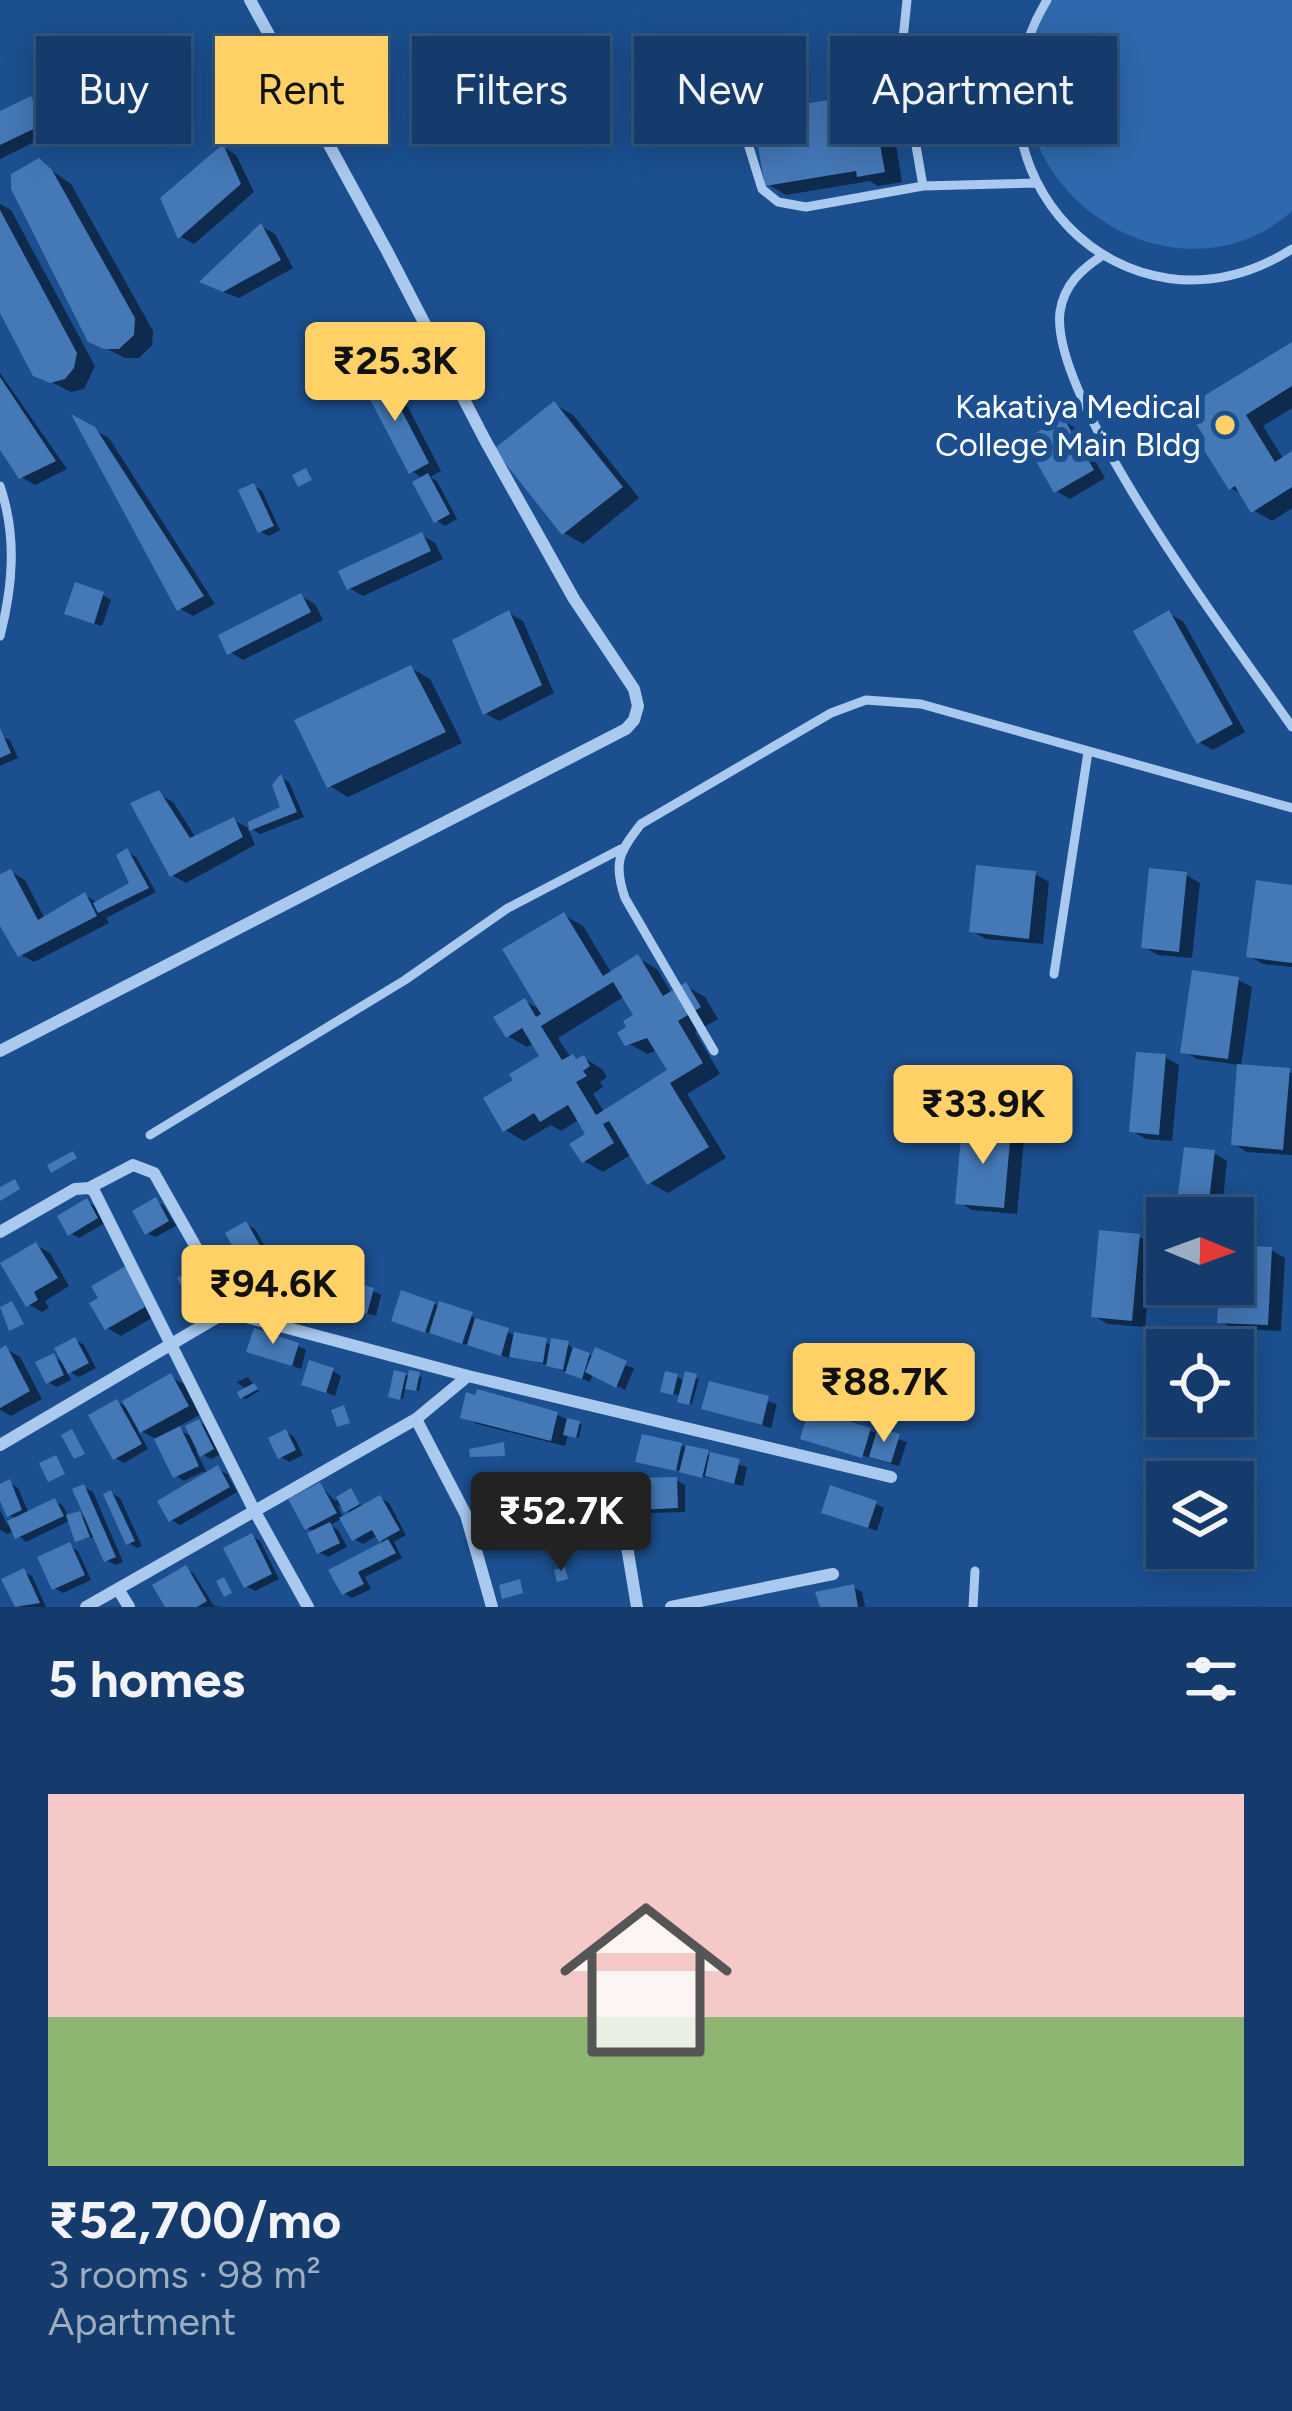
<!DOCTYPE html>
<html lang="en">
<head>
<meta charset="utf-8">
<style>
  body { margin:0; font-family:Figtree,sans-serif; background:#1d4271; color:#f1f3f6; height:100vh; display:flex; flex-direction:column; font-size:45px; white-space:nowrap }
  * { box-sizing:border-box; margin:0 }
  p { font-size:39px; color:#9dadc1 }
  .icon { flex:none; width:66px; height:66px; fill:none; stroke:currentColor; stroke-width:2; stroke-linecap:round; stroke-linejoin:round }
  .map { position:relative; height:1607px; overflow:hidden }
  .sheet { display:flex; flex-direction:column; background:#143b6b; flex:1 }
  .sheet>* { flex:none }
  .banner { position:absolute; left:36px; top:36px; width:1221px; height:108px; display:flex; gap:24px }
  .needle { width:78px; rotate:91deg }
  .fabs { position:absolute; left:1146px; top:1197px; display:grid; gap:24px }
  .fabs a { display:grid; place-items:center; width:108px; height:108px; border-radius:0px; background:#143b6b; box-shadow:0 6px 30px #0003,0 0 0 3px #33557e; font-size:60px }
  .price { position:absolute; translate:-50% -102px; padding:0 27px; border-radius:12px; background:#ffd166; color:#111; font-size:39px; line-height:78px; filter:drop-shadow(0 3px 6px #0008) }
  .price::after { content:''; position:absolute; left:50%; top:72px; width:36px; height:27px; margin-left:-18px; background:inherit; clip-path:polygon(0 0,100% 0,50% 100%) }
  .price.on { background:#222; color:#fff }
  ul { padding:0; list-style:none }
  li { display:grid; align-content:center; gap:24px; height:636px; padding:0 48px }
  li span { display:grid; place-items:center; height:372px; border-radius:0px; color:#555 }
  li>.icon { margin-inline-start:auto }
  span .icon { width:216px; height:216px; fill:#fffc; stroke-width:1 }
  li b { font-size:51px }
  h2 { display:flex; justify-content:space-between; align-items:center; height:144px; padding:0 48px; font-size:51px }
  .chip { padding:0 42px; border-radius:0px; background:#143b6b; box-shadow:0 6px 30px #0003,0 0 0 3px #33557e; font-size:42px; line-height:108px }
  .chip.on { background:#ffd166; color:#111 }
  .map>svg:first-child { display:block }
  .green { fill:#2e69ad }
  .shadow { fill:#0007; fill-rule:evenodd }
  .building { fill:#4478b7; fill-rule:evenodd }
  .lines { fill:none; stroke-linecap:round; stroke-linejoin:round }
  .lane { stroke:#a9c9ee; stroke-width:9 }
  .street { stroke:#a9c9ee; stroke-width:12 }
  .poi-dot { fill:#ffd166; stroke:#1b4f8f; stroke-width:4.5 }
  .labels { text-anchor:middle; stroke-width:12; stroke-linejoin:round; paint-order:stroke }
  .poi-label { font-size:33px; fill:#fff; stroke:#1b4f8f; text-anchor:end }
</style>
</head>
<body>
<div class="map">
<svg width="1292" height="1607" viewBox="0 0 1292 1607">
  <rect width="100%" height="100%" fill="#1b4f8f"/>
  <path class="green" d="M1047,0H1292V211C1194,299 1039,222 1026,99C1022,63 1035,33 1047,0Z"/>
  <path class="shadow" d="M738,70L746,75L751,108L742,109L733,104Z
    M871,96L890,107L902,182L878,186L870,181L786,195L767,184L786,103L796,109Z
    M31,99L44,107L56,131L0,159V115Z
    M223,147L236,155L254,192L194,244L181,237Z
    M38,161L71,184L153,331L152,345L139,358H125L90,340Z
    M0,204L11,210L95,366L84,389L71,392L36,374L0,307Z
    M261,226L275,234L293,268L239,298L216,289Z
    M1292,345V408L1263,426L1284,460L1292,455V508L1272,521L1253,510L1243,495L1231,488L1201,440Z
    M0,373L67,469L35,485L21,477L0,445Z
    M382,376L396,384L441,471L430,477L437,481L457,519L445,526L437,521L424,479L412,471Z
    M554,404L573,415L639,498L583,544L564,533Z
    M1063,421L1077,429L1105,478L1070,499L1056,491Z
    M79,422L109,438L215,604L193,616L179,608Z
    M254,486L262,491L280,530L269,536L260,531Z
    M421,535L435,543L443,559L363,596L349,588Z
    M103,595L111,600L102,626L76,617Z
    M301,596L315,604L323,620L243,660L230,652Z
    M509,613L523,621L554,693L499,721L485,713Z
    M1169,614L1183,621L1245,732L1213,750L1199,742Z
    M411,668L430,679L462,743L348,797L330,786Z
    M0,736L10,740L18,758L0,766Z
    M281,778L289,782L304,817L260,834L252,829L284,809Z
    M159,794L173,802L196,838L234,820L248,828L255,845L186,883L172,875Z
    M127,852L136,857L156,892L106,918L109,923L34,962L20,954L0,920V877L11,872L25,880L45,919L85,895L98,903L133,884Z
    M1035,874L1049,882L1043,944L986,939L972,931Z
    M1186,875L1200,883L1192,958L1158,955L1144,947Z
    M1292,888V967L1263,964L1249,956Z
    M564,915L583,926L612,974L638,958L657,969L672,994L686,986L705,997L718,1019L695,1032L720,1074L687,1094L726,1158L668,1193L650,1183L632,1154L603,1172L584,1161L589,1135L580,1119L561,1131L551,1125L524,1141L505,1130L517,1081L543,1057L534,1043L527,1047L508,1036L525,1001L544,1012ZM625,996L637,1016L628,1043L647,1054L658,1050L671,1071L605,1113L593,1094L603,1087L600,1082L607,1077L602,1069L584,1058H571L558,1038Z
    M1238,980L1252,987L1241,1067L1292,1073V1155L1247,1152L1234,1144L1240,1065L1197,1059L1184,1051Z
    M1165,1057L1179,1065L1172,1141L1146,1139L1132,1131Z
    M1010,1133L1024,1140L1017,1214L972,1210L959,1202Z
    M1214,1153L1227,1161L1221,1218H1179Z
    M156,1201L164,1206L176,1226L155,1237L147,1233Z
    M87,1202L96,1207L105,1223L79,1238L70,1233Z
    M246,1224L255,1229L272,1259L254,1269L246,1264Z
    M1139,1237L1153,1244L1145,1327L1108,1324L1094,1316Z
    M36,1245L50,1253L69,1286L45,1301L49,1308L42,1312L28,1304Z
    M1233,1248L1271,1250L1285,1258L1281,1331L1234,1329L1220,1321L1222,1284H1233Z
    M126,1269L157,1315L121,1336L107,1328Z
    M199,1270L208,1275L217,1292L200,1302L191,1297Z
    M373,1291L381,1295L376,1316L331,1303Z
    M434,1304L471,1315L479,1323L515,1335L553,1345L568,1344L576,1351L634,1368L625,1390L593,1374L590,1382L551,1366L511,1355L510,1358L403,1325Z
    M75,1340L84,1345L96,1368L79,1377L66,1370L71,1380L57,1387L48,1382L53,1357L66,1364Z
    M298,1346L306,1350L301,1369L250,1351Z
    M6,1349L20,1357L42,1399L11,1416L0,1410V1352Z
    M333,1371L341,1376L335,1396L304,1384Z
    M405,1375L422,1377L419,1391L406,1386L403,1399L394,1397Z
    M171,1377L185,1385L201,1414L176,1428L178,1433L182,1431L194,1438L199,1422L207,1427L221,1454L211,1459L196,1451L208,1475L218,1469L227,1474L237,1492L180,1525L171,1520L206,1476L204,1471L184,1481L176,1476L156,1439L137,1429L148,1449L124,1463L115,1458L117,1402L130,1409Z
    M248,1377L259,1391L246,1399L242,1397L247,1390L237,1382Z
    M677,1377L685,1381L699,1378L692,1404L684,1402L682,1396L667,1392Z
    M711,1384L777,1404L771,1428L705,1408Z
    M557,1415L582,1425L579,1438L568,1435L565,1446L477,1424L463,1416Z
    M870,1431L907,1442L899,1466L803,1438Z
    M286,1432L294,1437L303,1455L289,1462L281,1457Z
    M681,1446L747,1467L743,1486L639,1461Z
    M676,1480L685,1485V1512L648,1513L640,1508Z
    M10,1483L18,1488L29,1514L55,1501L63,1506L69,1518L80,1514L88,1519L84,1487L93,1492L123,1562L115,1565L106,1560L96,1537L78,1540L71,1520L26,1542L14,1531L7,1534L0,1530V1510L7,1524L17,1519L9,1515L0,1493V1487Z
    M320,1485L335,1501L351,1491L363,1508L380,1498L389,1503L406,1535L394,1542L402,1558L365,1577L371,1589L352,1598L344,1593L332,1572L383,1545L378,1535L363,1544L354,1539L341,1519L330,1525L338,1530L347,1547L328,1557L319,1552L315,1532L307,1528ZM337,1505L353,1514L344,1519Z
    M111,1493L120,1498L142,1546L137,1548L129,1543Z
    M876,1504L884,1508L877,1531L824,1512Z
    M252,1536L260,1541L279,1579L255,1591L246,1586Z
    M70,1546L78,1551L91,1580L63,1593L55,1588Z
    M186,1569L194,1574L214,1606L221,1607H169Z
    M24,1572L32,1576L46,1607H18L5,1580Z
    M853,1587L862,1592L865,1607H823Z"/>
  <path class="building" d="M738,67L744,104L731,106L725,69Z
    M871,93L885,172L857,177L856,171L765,186L751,106L786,100L787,107Z
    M31,96L44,124L0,145V111Z
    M223,144L241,184L178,239L160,198Z
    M39,158L52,170L135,318L134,335L119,349H104L88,342L11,189V174Z
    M0,210L77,353L74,368L65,379L50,383L33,376L0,313Z
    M261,223L281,260L223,292L199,282Z
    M1292,342V386L1246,415L1275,462L1292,451V487L1251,513L1235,486L1229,490L1197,439L1203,435L1186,407Z
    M382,373L429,463L409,474L362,384Z
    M0,377L56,461L19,479L0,450Z
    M554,401L623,487L562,535L494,449Z
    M71,414L95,427L204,596L177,611Z
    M1063,417L1094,470L1054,493L1024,440Z
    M306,468L312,480L298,487L292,475Z
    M428,473L450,514L434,523L412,482Z
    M254,483L274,526L258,533L238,490Z
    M422,532L431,551L347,590L338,571Z
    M75,582L104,592L94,624L64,614Z
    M301,593L311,612L227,655L218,635Z
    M509,610L542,685L483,715L452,640Z
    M1169,610L1233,724L1197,744L1133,631Z
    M411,665L446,732L327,788L294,720Z
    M0,728L11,753L0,758Z
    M281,774L297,812L249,831L248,822L280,807L272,785Z
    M159,790L190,838L234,817L243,837L170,877L130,803Z
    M127,848L149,888L98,913L93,903L129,883L116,855Z
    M976,865L1036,871L1029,939L969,932Z
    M1149,868L1187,872L1179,952L1141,948Z
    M11,869L38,920L85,892L97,916L18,957L0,926V874Z
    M1256,880L1292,885V963L1246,957Z
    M564,912L603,976L638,954L663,996L686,982L701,1007L678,1021L703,1063L670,1083L709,1147L647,1185L609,1121L603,1124L614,1143L582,1163L569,1144L585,1134L568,1105L540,1122L534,1113L503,1132L483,1098L513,1080L509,1074L539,1056L522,1028L506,1038L493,1017L525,998L536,1017L541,1014L502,949ZM613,982L633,1015L623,1021L626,1027L617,1033L625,1046L647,1038L667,1070L596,1115L576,1082L587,1076L583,1071L590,1066L584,1055L576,1059L573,1054L562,1060L541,1026Z
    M1192,970L1239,977L1228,1059L1180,1053Z
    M1136,1052L1166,1054L1159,1135L1129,1132Z
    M1237,1064L1290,1068L1283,1150L1231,1145Z
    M962,1125L1011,1130L1004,1208L955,1204Z
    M1184,1147L1215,1150L1207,1218H1175Z
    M73,1151L77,1158L51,1173L47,1165Z
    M15,1179L20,1189L0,1201V1187Z
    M156,1197L169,1221L145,1235L132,1211Z
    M87,1198L98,1218L68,1236L57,1216Z
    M246,1221L265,1254L244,1267L225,1233Z
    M1099,1230L1140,1234L1132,1321L1091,1317Z
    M36,1242L58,1278L34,1292L38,1300L26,1307L0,1263Z
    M1233,1245L1272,1247L1268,1325L1217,1323L1219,1284H1233Z
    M126,1266L145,1307L105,1330L89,1303L98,1298L91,1286Z
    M199,1266L211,1287L189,1299L177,1278Z
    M288,1269L310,1275L304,1295L282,1288Z
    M326,1274L374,1288L367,1314L319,1300Z
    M401,1290L435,1302L425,1333L391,1321Z
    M12,1301L24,1324L9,1331L0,1307Z
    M439,1301L473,1312L462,1344L429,1333Z
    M475,1318L509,1328L501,1356L467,1345Z
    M254,1328L299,1343L292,1366L246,1352Z
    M514,1332L547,1338L543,1363L509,1357Z
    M75,1337L89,1363L68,1374L54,1348Z
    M551,1338L569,1341L563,1370L546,1366Z
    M6,1345L30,1391L0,1408V1349Z
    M573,1347L590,1353L582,1379L565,1373Z
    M595,1347L627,1361L616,1388L585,1372Z
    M54,1353L64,1375L46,1384L35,1362Z
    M309,1360L334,1368L326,1393L301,1385Z
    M394,1370L406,1373L400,1400L388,1397Z
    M409,1370L420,1372L416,1391L405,1389Z
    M665,1371L678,1374L673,1395L660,1392Z
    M685,1371L697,1374L689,1405L677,1402Z
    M171,1373L189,1406L140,1433L122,1401Z
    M709,1381L769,1396L762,1425L701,1409Z
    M254,1383L258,1389L240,1399L237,1392Z
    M477,1389L558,1412L551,1441L460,1418L466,1392L475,1395Z
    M117,1399L142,1444L113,1460L88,1415Z
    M344,1405L350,1423L337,1427L331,1410Z
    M809,1409L871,1428L862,1458L800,1439Z
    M567,1418L580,1421L576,1438L563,1435Z
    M199,1419L214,1449L200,1457L185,1426Z
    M180,1426L199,1466L173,1478L154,1439Z
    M878,1427L900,1434L891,1463L869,1457Z
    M72,1429L85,1454L74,1459L61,1435Z
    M286,1429L296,1450L278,1459L268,1438Z
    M642,1434L682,1443L676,1471L635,1462Z
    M504,1442L505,1456L470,1457L469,1449Z
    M686,1445L709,1450L702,1478L679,1472Z
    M710,1452L740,1459L734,1484L705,1476Z
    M56,1455L65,1474L48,1482L39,1463Z
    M218,1465L230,1487L169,1522L157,1501Z
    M677,1477L678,1508L637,1510L636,1478Z
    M10,1479L22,1510L7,1517L0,1501V1484Z
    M320,1482L337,1513L305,1530L288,1499Z
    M84,1484L116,1557L104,1562L72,1489Z
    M830,1485L877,1501L868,1528L821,1513Z
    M351,1488L360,1504L344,1513L336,1497Z
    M111,1490L135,1541L126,1545L103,1494Z
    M380,1495L400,1530L379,1542L372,1530L352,1541L339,1518Z
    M55,1498L64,1516L15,1539L7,1521Z
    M80,1511L90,1537L75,1542L66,1515Z
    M330,1522L340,1543L317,1554L307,1533Z
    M252,1533L272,1574L244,1588L223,1548Z
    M388,1539L396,1553L358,1572L364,1584L342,1595L328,1570Z
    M70,1542L85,1575L52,1590L37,1557Z
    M186,1565L207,1601L197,1607H165L152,1585Z
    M565,1567L568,1579L557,1582L554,1570Z
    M24,1568L40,1603L15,1607L1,1579Z
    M224,1577L232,1593L224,1597L216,1581Z
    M520,1579L523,1593L502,1599L499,1585Z
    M854,1584L858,1607H820L815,1592Z"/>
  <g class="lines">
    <path class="lane" d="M907,0L901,59L923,186
      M1047,0C946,168 1125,355 1292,249
      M740,118L762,189L778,202L806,207L923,186L1037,183
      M1103,255C1082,269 1064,284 1060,312C1049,400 1237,647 1292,727
      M0,486C17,536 13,586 0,636
      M1054,974L1088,752
      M714,1051L625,898C613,863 619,852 641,824L831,713L866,700L921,704L1292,808
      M150,1135L405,980L508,908L621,849
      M973,1607L975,1571"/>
    <path class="street" d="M0,1051L626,729L634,720L638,706L634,689L574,599L485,440L387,251L250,0
      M89,1188L133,1165L154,1173L231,1309L250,1318L468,1376L891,1477
      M0,1232L75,1189L89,1188L94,1191L254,1510L308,1607
      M416,1419L466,1515L492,1607
      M0,1445L231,1309
      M616,1480L637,1607
      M118,1589L129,1607
      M86,1607L416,1419L468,1376
      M671,1607L833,1574"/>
  </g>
  <circle class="poi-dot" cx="1225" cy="425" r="12"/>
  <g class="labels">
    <g class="poi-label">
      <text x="1201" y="418">Kakatiya Medical<tspan x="1201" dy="38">College Main Bldg</tspan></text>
    </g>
  </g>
</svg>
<div class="fabs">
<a><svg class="needle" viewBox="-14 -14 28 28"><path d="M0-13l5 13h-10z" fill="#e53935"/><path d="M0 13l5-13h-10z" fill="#9dadc1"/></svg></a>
<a><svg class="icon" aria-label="locate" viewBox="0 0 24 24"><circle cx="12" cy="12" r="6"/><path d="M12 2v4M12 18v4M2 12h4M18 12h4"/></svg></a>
<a><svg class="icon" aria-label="layers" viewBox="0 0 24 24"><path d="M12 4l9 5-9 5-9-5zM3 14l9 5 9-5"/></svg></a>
</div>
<b class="price" style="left:395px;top:424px">₹25.3K</b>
<b class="price" style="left:983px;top:1167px">₹33.9K</b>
<b class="price" style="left:273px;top:1347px">₹94.6K</b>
<b class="price" style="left:884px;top:1445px">₹88.7K</b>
<b class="price on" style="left:561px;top:1574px">₹52.7K</b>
<div class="banner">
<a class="chip">Buy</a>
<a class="chip on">Rent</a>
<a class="chip">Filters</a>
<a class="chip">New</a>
<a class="chip">Apartment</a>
</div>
</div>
<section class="sheet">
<h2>5 homes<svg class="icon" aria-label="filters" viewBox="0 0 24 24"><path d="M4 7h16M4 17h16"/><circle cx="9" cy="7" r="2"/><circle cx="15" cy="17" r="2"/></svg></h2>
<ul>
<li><span style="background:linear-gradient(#f6c9c9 60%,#8fb573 0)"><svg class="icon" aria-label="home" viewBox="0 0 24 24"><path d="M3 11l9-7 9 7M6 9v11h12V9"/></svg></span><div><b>₹52,700/mo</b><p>3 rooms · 98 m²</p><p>Apartment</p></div></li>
</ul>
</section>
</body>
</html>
